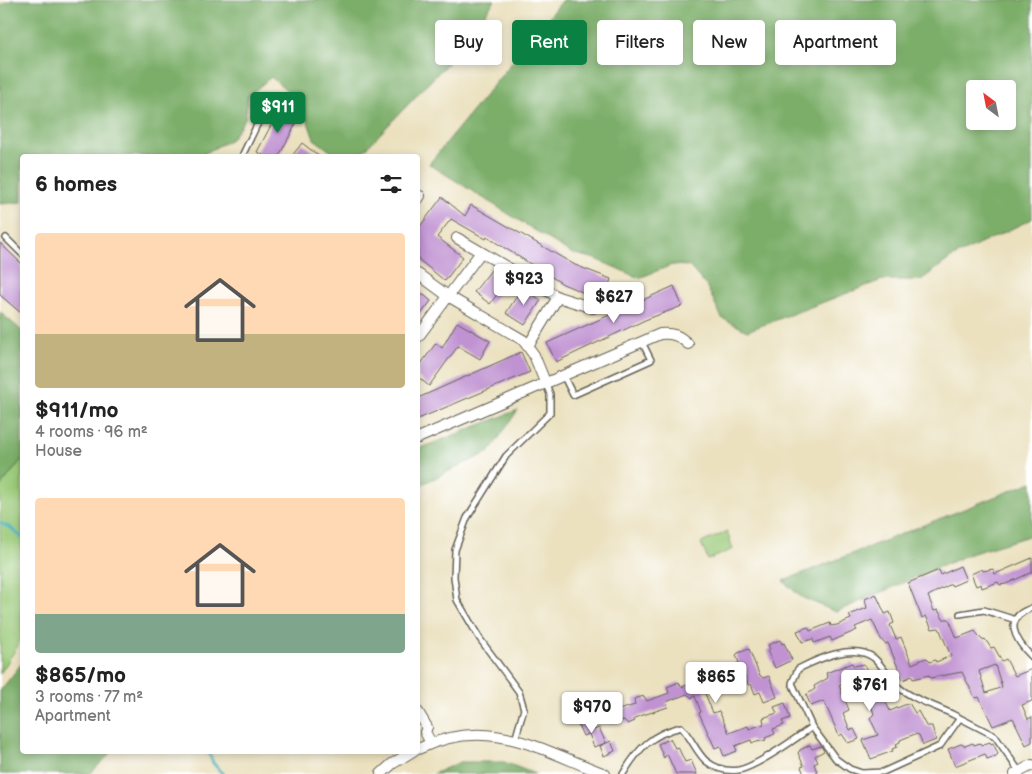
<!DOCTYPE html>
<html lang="en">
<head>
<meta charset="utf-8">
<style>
  body { margin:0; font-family:"Balsamiq Sans",sans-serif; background:#f2f2f2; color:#222; height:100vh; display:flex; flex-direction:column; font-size:19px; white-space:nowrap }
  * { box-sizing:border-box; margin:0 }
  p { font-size:16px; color:#767676 }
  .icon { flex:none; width:28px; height:28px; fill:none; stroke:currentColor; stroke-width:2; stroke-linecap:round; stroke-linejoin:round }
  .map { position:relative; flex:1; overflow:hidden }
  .drawer { position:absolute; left:20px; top:154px; width:400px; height:600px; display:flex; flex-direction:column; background:#fff; border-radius:5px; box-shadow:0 2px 8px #0003 }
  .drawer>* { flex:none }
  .guide { position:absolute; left:435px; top:20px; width:475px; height:45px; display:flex; gap:10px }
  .needle { width:32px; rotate:328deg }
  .controls { position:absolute; left:966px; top:80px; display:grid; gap:10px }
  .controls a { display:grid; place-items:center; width:50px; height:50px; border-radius:5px; background:#fff; box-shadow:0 2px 8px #0003; font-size:25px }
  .price { position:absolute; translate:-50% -42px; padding:0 11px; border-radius:5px; background:#fff; color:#222; font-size:16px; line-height:32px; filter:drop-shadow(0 1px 2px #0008) }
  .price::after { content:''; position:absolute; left:50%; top:30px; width:15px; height:11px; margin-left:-8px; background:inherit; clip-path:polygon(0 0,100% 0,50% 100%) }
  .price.current { background:#0b8043; color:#fff }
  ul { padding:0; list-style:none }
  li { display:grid; align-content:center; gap:10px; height:265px; padding:0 15px }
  li span { display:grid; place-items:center; height:155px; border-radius:5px; color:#555 }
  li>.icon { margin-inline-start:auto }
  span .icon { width:90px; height:90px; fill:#fffc; stroke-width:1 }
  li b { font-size:21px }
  h2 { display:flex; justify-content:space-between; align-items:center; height:60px; padding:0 15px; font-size:21px }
  .pill { padding:0 18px; border-radius:5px; background:#fff; box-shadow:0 2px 8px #0003; font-size:18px; line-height:45px }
  .pill.current { background:#0b8043; color:#fff }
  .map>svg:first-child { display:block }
  .green { fill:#9bca79; stroke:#5c734a }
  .forest { fill:#7cae69; stroke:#4c6542; fill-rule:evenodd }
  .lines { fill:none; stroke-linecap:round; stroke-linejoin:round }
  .stream { stroke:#46b2c2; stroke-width:3 }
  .building { fill:#c092d2; fill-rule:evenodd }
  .lane-casing { stroke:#646155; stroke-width:8 }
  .street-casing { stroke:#646155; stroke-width:12 }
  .lane { stroke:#fff; stroke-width:5 }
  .street { stroke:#fff; stroke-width:10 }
</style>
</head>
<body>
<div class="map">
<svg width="1032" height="774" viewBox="0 0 1032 774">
  <rect width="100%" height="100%" fill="#fff"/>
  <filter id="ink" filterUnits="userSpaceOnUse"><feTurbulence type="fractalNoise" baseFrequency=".02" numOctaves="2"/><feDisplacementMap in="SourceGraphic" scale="10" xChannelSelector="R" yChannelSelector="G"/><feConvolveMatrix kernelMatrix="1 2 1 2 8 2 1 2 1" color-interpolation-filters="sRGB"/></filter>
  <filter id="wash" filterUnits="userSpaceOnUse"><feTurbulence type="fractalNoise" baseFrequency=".0096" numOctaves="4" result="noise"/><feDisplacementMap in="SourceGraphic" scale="20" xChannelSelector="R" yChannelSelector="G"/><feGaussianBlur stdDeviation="1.12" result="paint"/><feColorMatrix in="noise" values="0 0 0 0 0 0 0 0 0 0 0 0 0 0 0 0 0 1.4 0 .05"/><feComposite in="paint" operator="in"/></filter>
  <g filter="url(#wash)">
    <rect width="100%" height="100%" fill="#ebe1bf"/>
    <path class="green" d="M22,459V639L0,674V487Z
      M727,532L733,549L708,560L701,543Z"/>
    <path class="forest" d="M12,0H495L460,50L359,156H337L314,139L301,102L271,77L248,96L245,119L231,139L200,156H22V202L0,204V5Z
      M563,0H1032V219L951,258L921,280H882L747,331L722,318L707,287L689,266L672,265L639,278L596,259L571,253L429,164ZM975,89H1008V121H975Z
      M0,312L22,331V459L0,487Z
      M518,410L489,452L418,486V449Z
      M1032,482V535L967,555L836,612L801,597L783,581Z
      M22,663V751H113L90,774H0V691Z
      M460,762H504L535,774H433Z"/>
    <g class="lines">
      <path class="stream" d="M0,523L11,528L22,538
        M208,751L213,763L223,774"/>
    </g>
    <g id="blocks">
      <path class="building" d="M280,108L299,118L279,156H265L257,152Z
        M302,143L319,156H292Z
        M442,197L465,216L471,205L575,265L611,279L609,285L614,290L608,303L563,284L487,237L486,239L451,219L437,237L463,257L445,281L418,259V229Z
        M0,243L22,264V314L0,295Z
        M492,269L508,280L490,304L474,292Z
        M674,286L682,306L645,320L556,362L547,343Z
        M522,288L541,300L525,325L506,313Z
        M418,290L431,301L418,318Z
        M457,322L490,341L480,359L458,346L429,386L418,377V368L436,343L442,348Z
        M521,352L530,372L418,419V398Z
        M1032,558V572L1006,584L1000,585L998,582L982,588L981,584L976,586L971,574L982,569L983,571L993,569L995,574Z
        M960,566L966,580L952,586L951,584L928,596L934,611L938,610L943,619H949L957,638L975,631L982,640L985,639L991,648L994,647L1002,661L1006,659L1015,676L1032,669V701L1022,705L1028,719L1032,717V742L1026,745L1013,718L993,726L979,697L975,698L962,672L930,678L929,675L913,679L912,676L903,680L888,643L885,644L881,639L872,620L855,627L857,630L832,641L830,637L814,643L813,639L802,642L797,631L808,627L810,631L830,623L831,626L837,625L851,619L849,615L867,608L865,599L876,594L885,614L890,612L894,623L890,625L896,639L901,637L912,664L926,658L930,662L935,660L936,662L951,656L939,628L932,629L926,616L922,618L908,583L939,570L941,575ZM995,665L1002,687L986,693L979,671Z
        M780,640L782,644L784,643L792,660L775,668L767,650L770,649L768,645Z
        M749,649L759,674L763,678L769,676L777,697L764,702L760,692L755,694L751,684L748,685L745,675L704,691L713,713L719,711L729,733L748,726L749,729L764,724L763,718L777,713L774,707L785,703L790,718L782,721L784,725L773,729L775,734L765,738L766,740L752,743L751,740L735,746L737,751L724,756L720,746L715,748L699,713L701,712L695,696L692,698L687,694L666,702L668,707L640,716L634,719L635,721L628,724L624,720L609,724L605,714L635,705L634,699L644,696L647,701L669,693L667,687L679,682L681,687L695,682L694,679L699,677V671L709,667L712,673L739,663L736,655L738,653Z
        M852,663L854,666L864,664L874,686L878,694L881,693L883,696L890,711L909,703L915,713L918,711L926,726H932L936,740L923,745L919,735L915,734L900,740V742L896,744L897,747L892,749L893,751L871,759L863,740L878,735L870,718L874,714L869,699L865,701L857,675L839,685L849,710L843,713L850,730L854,729L859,739L848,743L842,734L839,736L824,701L811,706L806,695L815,689L814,686L828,678L826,673Z
        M589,720L594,730L599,728L606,743L594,747L589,734L583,736L578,725Z
        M670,739L675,748L678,747L685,762L691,760L697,774H676L667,754L664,758L658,744Z
        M611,741L615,751L604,756L600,746Z
        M990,742L991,744L993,743L998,754L996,756L987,759L985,754L955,766L948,749L961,744L965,746L973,743L974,745L980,743L981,745Z
        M810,745L812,749L821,746L824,751L815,756L818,762L814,764L818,774H804L801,767L804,766L798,753L800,750Z"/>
    </g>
  </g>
  <g filter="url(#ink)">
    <use href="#blocks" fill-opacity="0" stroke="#646155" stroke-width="1"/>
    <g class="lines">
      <g class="lane-casing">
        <path id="lane" d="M243,154L269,100
          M6,238L22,254
          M563,375L573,395L651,360L642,342
          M1032,608C1001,618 1016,641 1032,657
          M960,614L984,610L1016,620
          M960,718L940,746L883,772L862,773L850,769L836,759L812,727L792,683L798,669C818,659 854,642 874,658C883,666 888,677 896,685C911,699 936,706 954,715L995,736L1019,771
          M515,740L524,709L519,692L480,639L457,600L454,577L455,550L467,518L506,456L550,413V394L545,382
          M623,774C638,749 651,734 681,727C691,737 696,752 706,761C715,768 727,772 739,770C758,766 795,739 812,727"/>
      </g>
      <g class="street-casing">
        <path id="street" d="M418,199L420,196
          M457,238L558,297L593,308
          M418,274L448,296L523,340L534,355L545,382
          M418,337L481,252
          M528,346L558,297
          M418,438L660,334C672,333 679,335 688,344
          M418,712L427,727L425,732L431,743
          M418,749C488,715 539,749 605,774
          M381,774L392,764L413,751
          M1015,774L1032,765"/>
      </g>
      <use href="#lane" class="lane"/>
      <use href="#street" class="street"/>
    </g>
  </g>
</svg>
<div class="controls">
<a><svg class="needle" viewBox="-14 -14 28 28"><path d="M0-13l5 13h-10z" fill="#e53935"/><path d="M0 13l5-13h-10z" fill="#767676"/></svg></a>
</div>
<b class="price current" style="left:278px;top:134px">$911</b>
<b class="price" style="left:524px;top:306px">$923</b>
<b class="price" style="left:614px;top:324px">$627</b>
<b class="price" style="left:716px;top:704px">$865</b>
<b class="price" style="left:870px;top:712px">$761</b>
<b class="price" style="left:592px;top:734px">$970</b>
<div class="guide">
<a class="pill">Buy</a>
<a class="pill current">Rent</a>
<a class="pill">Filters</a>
<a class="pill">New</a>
<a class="pill">Apartment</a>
</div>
<section class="drawer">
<h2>6 homes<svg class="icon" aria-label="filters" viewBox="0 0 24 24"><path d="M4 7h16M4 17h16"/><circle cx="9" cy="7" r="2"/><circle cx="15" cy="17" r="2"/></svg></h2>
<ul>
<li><span style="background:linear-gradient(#ffd9b3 65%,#c2b280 0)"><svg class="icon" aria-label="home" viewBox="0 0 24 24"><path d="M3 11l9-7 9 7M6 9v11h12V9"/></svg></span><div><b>$911/mo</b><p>4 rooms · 96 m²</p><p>House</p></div></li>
<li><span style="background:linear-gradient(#ffd9b3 75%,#7fa58c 0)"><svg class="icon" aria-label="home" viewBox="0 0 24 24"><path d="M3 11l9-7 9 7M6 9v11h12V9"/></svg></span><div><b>$865/mo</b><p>3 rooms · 77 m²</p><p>Apartment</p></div></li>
</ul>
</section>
</div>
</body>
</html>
